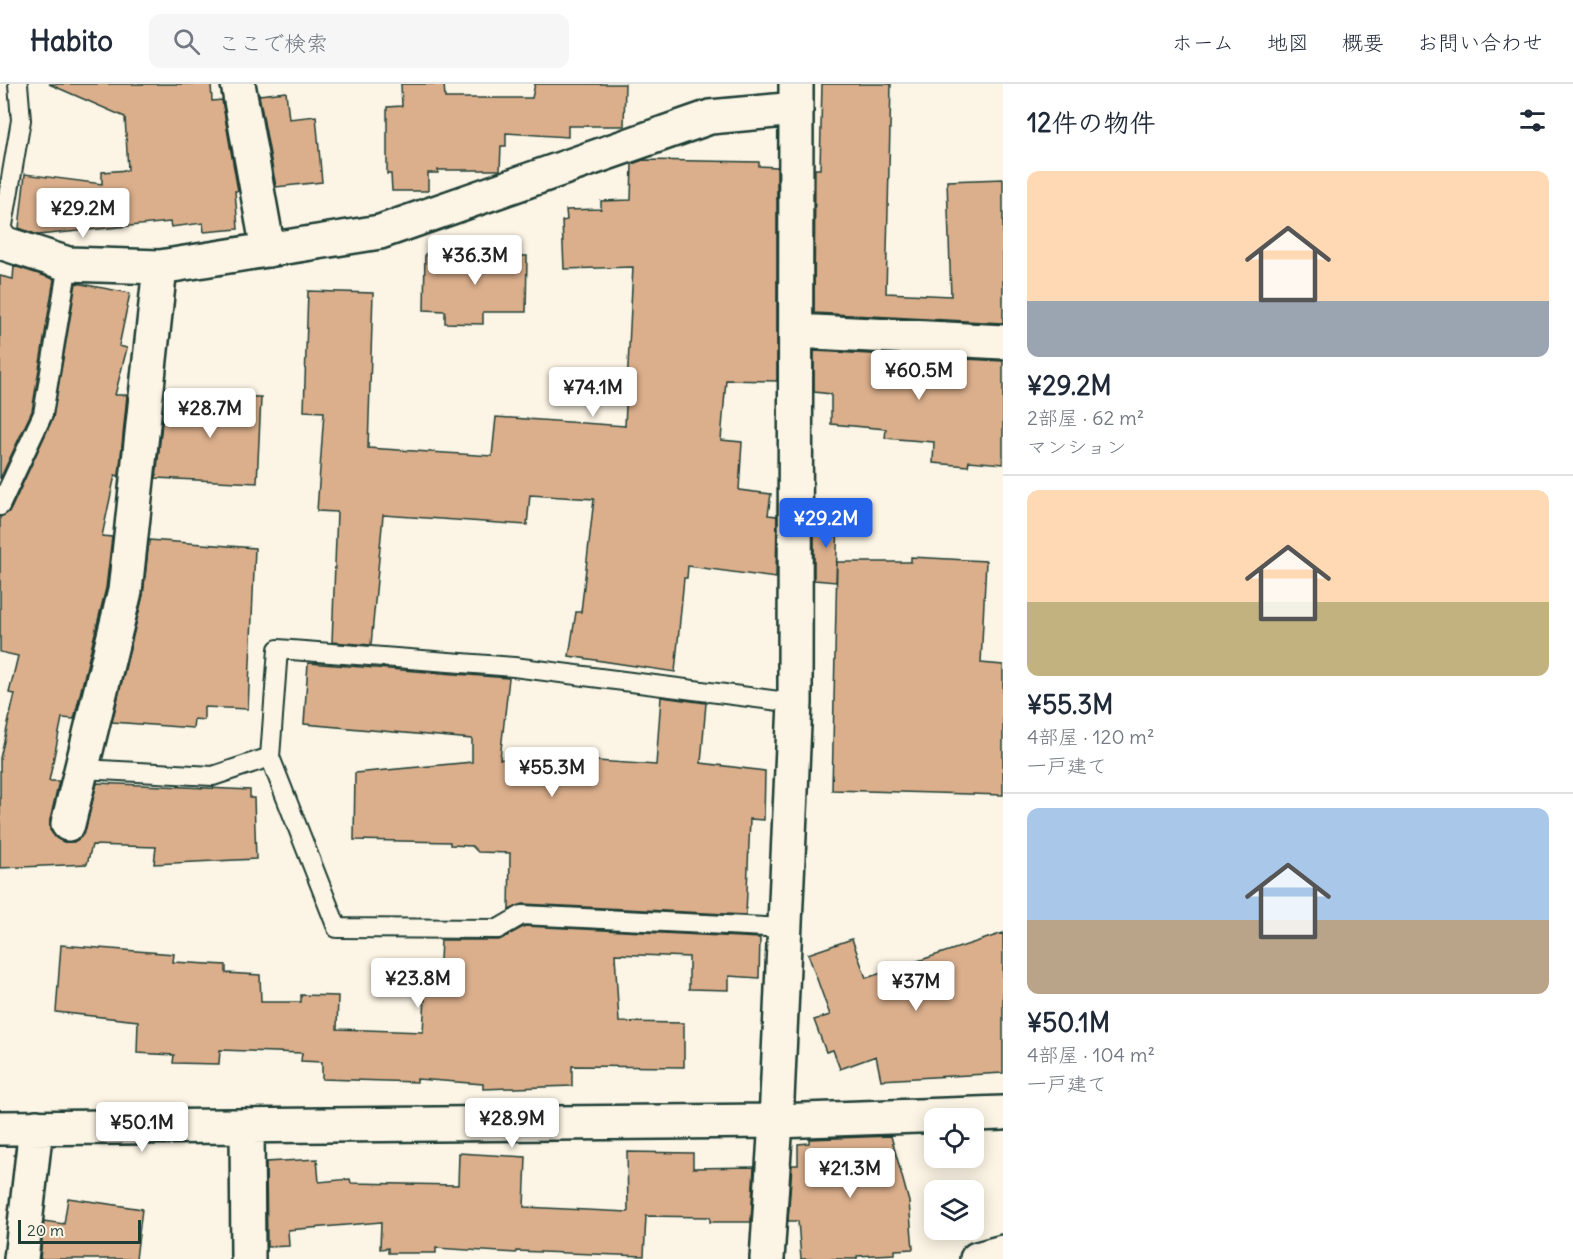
<!DOCTYPE html>
<html lang="ja">
<head>
<meta charset="utf-8">
<style>
  body { margin:0; font-family:Delius,"Klee One",sans-serif; background:#f6f6f7; color:#1f2937; height:100vh; display:flex; flex-direction:column; font-size:22px; white-space:nowrap }
  * { box-sizing:border-box; margin:0 }
  p { font-size:20px; color:#747a83 }
  .icon { flex:none; width:33px; height:33px; fill:none; stroke:currentColor; stroke-width:2; stroke-linecap:round; stroke-linejoin:round }
  .map { position:relative; flex:1; overflow:hidden }
  .panel { display:flex; flex-direction:column; background:#fff; width:570px }
  .panel>* { flex:none }
  .controls { position:absolute; left:924px; top:1024px; display:grid; gap:12px }
  .controls a { display:grid; place-items:center; width:60px; height:60px; border-radius:12px; background:#fff; box-shadow:0 3px 15px #0003; font-size:30px }
  .scale { position:absolute; left:18px; bottom:15px; width:123px; box-sizing:border-box; padding-left:6px; border:3px solid #1f3d34; border-top:0; font-size:16px; line-height:21px; white-space:nowrap; color:#1f3d34; -webkit-text-stroke:4px #fcf5e5; paint-order:stroke }
  .price { position:absolute; translate:-50% -51px; padding:0 14px; border-radius:6px; background:#fff; color:#222; font-size:20px; line-height:39px; filter:drop-shadow(0 2px 3px #0008) }
  .price::after { content:''; position:absolute; left:50%; top:36px; width:18px; height:14px; margin-left:-9px; background:inherit; clip-path:polygon(0 0,100% 0,50% 100%) }
  .price.active { background:#2563eb; color:#fff }
  ul { padding:0; list-style:none }
  li { display:grid; align-content:center; gap:12px; height:318px; padding:0 24px }
  li+li { border-top:2px solid #e0e1e3 }
  li span { display:grid; place-items:center; height:186px; border-radius:12px; color:#555 }
  li>.icon { margin-inline-start:auto }
  span .icon { width:108px; height:108px; fill:#fffc; stroke-width:1 }
  li b { font-size:26px }
  h2 { display:flex; justify-content:space-between; align-items:center; height:72px; padding:0 24px; font-size:26px }
  header { display:flex; align-items:center; gap:36px; box-sizing:border-box; height:84px; padding:0 30px; background:#fff; border-bottom:2px solid #e0e1e3 }
  header strong { font-size:28px }
  nav { display:flex; gap:33px; margin-inline-start:auto; font-size:21px }
  .search { width:420px; height:54px; background:#f6f6f7; display:flex; align-items:center; gap:15px; box-sizing:border-box; padding:0 21px; border-radius:12px; color:#747a83; font-size:22px }
  main { display:flex; flex:1; min-height:0 }
  .map>svg:first-child { display:block }
  .building { fill:#dbaf8c; stroke:#1f3d34; stroke-width:1.5 }
  .lines { fill:none; stroke-linecap:round; stroke-linejoin:round }
  .lane-casing { stroke:#1f3d34; stroke-width:22 }
  .street-casing { stroke:#1f3d34; stroke-width:38 }
  .lane { stroke:#fcf5e5; stroke-width:18 }
  .street { stroke:#fcf5e5; stroke-width:33 }
</style>
</head>
<body>
<header>
<strong>Habito</strong>
<div class="search"><svg class="icon" aria-label="search" viewBox="0 0 24 24"><circle cx="10" cy="10" r="6"/><path d="M15 15l6 6"/></svg>ここで検索</div>
<nav><a>ホーム</a><a>地図</a><a>概要</a><a>お問い合わせ</a></nav>
</header>
<main>
<div class="map">
<svg width="1003" height="1175" viewBox="0 0 1003 1175">
  <rect width="100%" height="100%" fill="#fcf5e5"/>
  <filter id="ink" filterUnits="userSpaceOnUse"><feTurbulence type="fractalNoise" baseFrequency=".0167" numOctaves="2"/><feDisplacementMap in="SourceGraphic" scale="12" xChannelSelector="R" yChannelSelector="G"/><feConvolveMatrix kernelMatrix="1 2 1 2 8 2 1 2 1" color-interpolation-filters="sRGB"/></filter>
  <g filter="url(#ink)">
    <path class="building" d="M49,0H211L212,17L222,16L238,107H235L238,145L204,148L203,139L171,143L170,138L38,151L19,144L25,90L102,100V88L128,86L125,33Z
      M401,0H444L445,14H532L535,0H625L624,42H568V53L506,49V62H501L500,86H438V89H428V107H392L391,90H387V23L402,22Z
      M822,0H891L886,209L951,212L947,97L1003,95V239L814,229L815,85H820Z
      M286,8L289,35L316,32L322,98L276,103L259,11Z
      M643,76L759,78V82L777,83V297L726,296L721,356L742,358L739,406L771,410L768,431L777,432L776,494L688,482L687,494H684L675,588L569,572L576,528H581L594,415L530,411L527,441L383,431L371,561L332,558L337,428L317,427L324,328L304,327L308,207L373,209L368,364L492,372L496,333L625,342L633,183L564,185L562,137L567,136L566,126L601,125V117L631,116L632,80Z
      M425,170L527,172L526,228H483V240L445,239V227L424,226Z
      M14,182L54,195L32,327L0,395V192L13,195Z
      M76,199L130,209L119,262L127,264L115,311H127L119,392L115,391L102,452L112,453L106,504L74,635L62,634L49,697H59L50,736V746L56,754L64,758H74L81,753L86,744L97,699L250,706V714H254L256,775L154,780L156,763L92,761L87,780L0,784V674L15,610L9,609L18,572L0,568V433L10,427L53,334Z
      M814,267L1003,277V380L969,377L968,382L933,379L934,358L885,354L886,345L831,340V310L814,308Z
      M165,312L261,313L257,399L156,394Z
      M814,433H838L836,498L814,496Z
      M149,456L255,464L248,625L204,623V636L194,635L193,644L112,638L143,511Z
      M911,473L986,477L981,579L1003,581V711L832,706L837,478H911Z
      M308,579L509,594L500,675L510,676L509,689L550,693L553,674L656,681L661,613L706,619L701,679L765,687L764,736L750,735L746,831L523,820L509,826L510,769L478,768L472,762L450,761V758L354,756L355,689L472,678V655L304,640Z
      M525,842L760,854L759,894L729,892V906L689,905V873L615,870L619,938L684,939V983L572,982V1002L483,1005V1000L417,995V998L322,995V978L301,977L302,969L220,966L219,980L173,979L174,971L137,969L138,937L56,928L61,861L174,870L173,878L226,881V889L260,891L261,918H301V911L338,912L337,945L423,948L426,895L439,896L441,856H499Z
      M1003,849V989L881,996L876,972L840,985L833,966L826,968L814,936L830,931L808,870L852,855L866,894Z
      M891,1052L909,1118L913,1165L895,1166V1170L857,1172V1175H801L798,1137H788L792,1081H798V1060L809,1059V1055Z
      M627,1068L693,1069V1084L754,1083L751,1138H710V1133L646,1132L644,1172L516,1167V1169L436,1164V1169H388V1164L380,1165L381,1138L288,1146L289,1162L267,1163L266,1078L317,1075L319,1098L350,1095L351,1099L458,1101L459,1069L526,1073L524,1123L628,1128Z
      M68,1114L142,1125L136,1175H40L44,1137L64,1140Z"/>
    <g class="lines">
      <g class="lane-casing">
        <path id="lane" d="M0,159L21,36L18,0
          M0,422L43,330L68,180
          M270,673L337,844L498,845L522,831L785,844
          M82,685L213,692L270,673L278,565L514,583L795,619"/>
      </g>
      <g class="street-casing">
        <path id="street" d="M238,0L268,166
          M0,158L68,180L160,183L380,148L710,33L796,25
          M796,247L1003,258
          M68,740L125,507L160,183
          M247,1043L248,1175
          M0,1044L776,1037L1003,1029
          M21,1175L36,1043
          M767,1175L776,1037L795,619L796,0
          M977,1175L1003,1168"/>
      </g>
      <use href="#lane" class="lane"/>
      <use href="#street" class="street"/>
    </g>
  </g>
</svg>
<div class="controls">
<a><svg class="icon" aria-label="locate" viewBox="0 0 24 24"><circle cx="12" cy="12" r="6"/><path d="M12 2v4M12 18v4M2 12h4M18 12h4"/></svg></a>
<a><svg class="icon" aria-label="layers" viewBox="0 0 24 24"><path d="M12 4l9 5-9 5-9-5zM3 14l9 5 9-5"/></svg></a>
</div>
<div class="scale">20 m</div>
<b class="price" style="left:83px;top:155px">¥29.2M</b>
<b class="price" style="left:475px;top:202px">¥36.3M</b>
<b class="price" style="left:919px;top:317px">¥60.5M</b>
<b class="price" style="left:593px;top:334px">¥74.1M</b>
<b class="price" style="left:210px;top:355px">¥28.7M</b>
<b class="price active" style="left:826px;top:465px">¥29.2M</b>
<b class="price" style="left:552px;top:714px">¥55.3M</b>
<b class="price" style="left:418px;top:925px">¥23.8M</b>
<b class="price" style="left:916px;top:928px">¥37M</b>
<b class="price" style="left:512px;top:1065px">¥28.9M</b>
<b class="price" style="left:142px;top:1069px">¥50.1M</b>
<b class="price" style="left:850px;top:1115px">¥21.3M</b>
</div>
<section class="panel">
<h2>12件の物件<svg class="icon" aria-label="filters" viewBox="0 0 24 24"><path d="M4 7h16M4 17h16"/><circle cx="9" cy="7" r="2"/><circle cx="15" cy="17" r="2"/></svg></h2>
<ul>
<li><span style="background:linear-gradient(#ffd9b3 70%,#9aa5b1 0)"><svg class="icon" aria-label="home" viewBox="0 0 24 24"><path d="M3 11l9-7 9 7M6 9v11h12V9"/></svg></span><div><b>¥29.2M</b><p>2部屋 · 62 m²</p><p>マンション</p></div></li>
<li><span style="background:linear-gradient(#ffd9b3 60%,#c2b280 0)"><svg class="icon" aria-label="home" viewBox="0 0 24 24"><path d="M3 11l9-7 9 7M6 9v11h12V9"/></svg></span><div><b>¥55.3M</b><p>4部屋 · 120 m²</p><p>一戸建て</p></div></li>
<li><span style="background:linear-gradient(#a9c7e8 60%,#b9a48a 0)"><svg class="icon" aria-label="home" viewBox="0 0 24 24"><path d="M3 11l9-7 9 7M6 9v11h12V9"/></svg></span><div><b>¥50.1M</b><p>4部屋 · 104 m²</p><p>一戸建て</p></div></li>
</ul>
</section>
</main>
</body>
</html>
